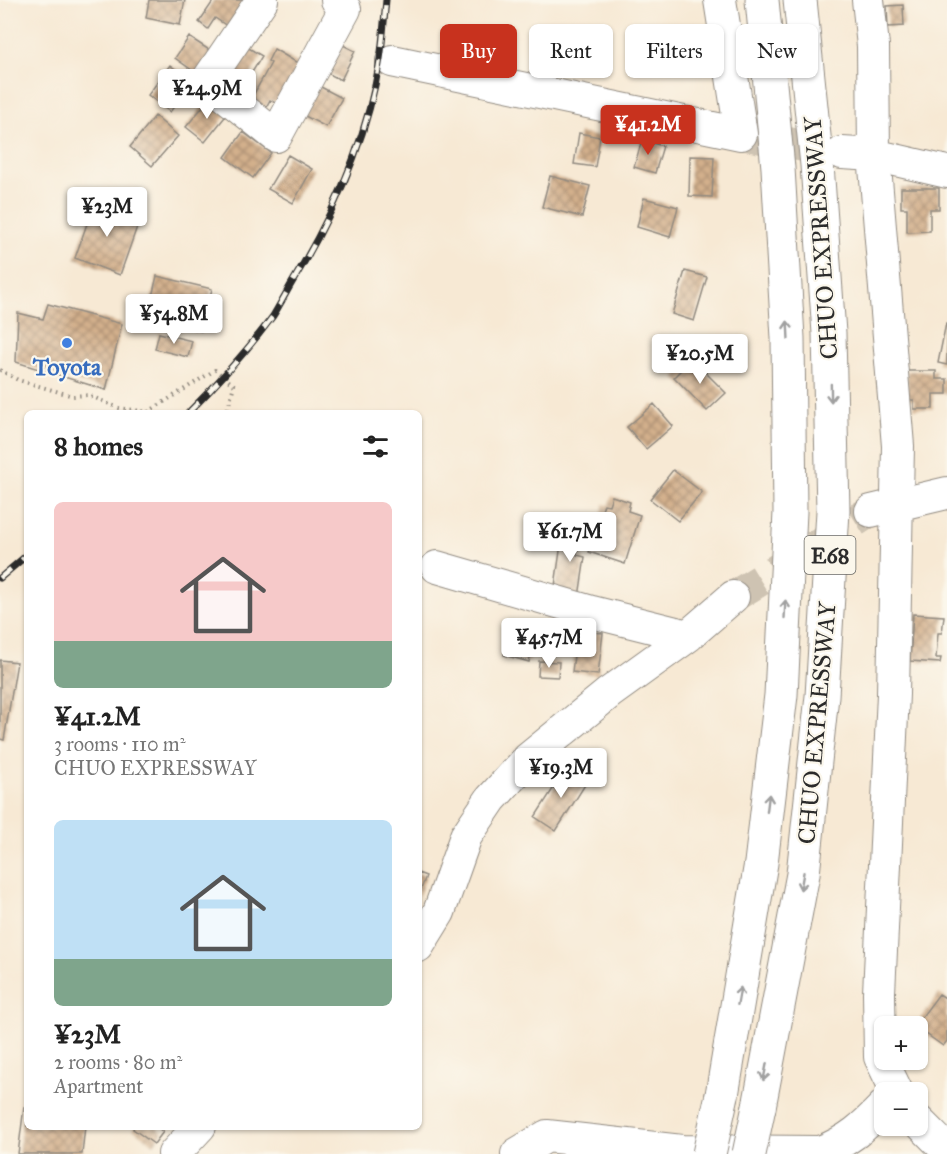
<!DOCTYPE html>
<html lang="en">
<head>
<meta charset="utf-8">
<style>
  body { margin:0; font-family:"IM FELL Great Primer",serif; background:#f2f2f2; color:#222; height:100vh; display:flex; flex-direction:column; font-size:22px; white-space:nowrap }
  * { box-sizing:border-box; margin:0 }
  p { font-size:20px; color:#767676 }
  .icon { flex:none; width:33px; height:33px; fill:none; stroke:currentColor; stroke-width:2; stroke-linecap:round; stroke-linejoin:round }
  .map { position:relative; flex:1; overflow:hidden }
  .drawer { position:absolute; left:24px; top:410px; width:398px; height:720px; display:flex; flex-direction:column; background:#fff; border-radius:9px; box-shadow:0 2px 4px #0004 }
  .drawer>* { flex:none }
  .top-card { position:absolute; left:440px; top:24px; width:417px; height:54px; display:flex; gap:12px }
  .controls { position:absolute; left:874px; top:1016px; display:grid; gap:12px }
  .controls a { display:grid; place-items:center; width:54px; height:54px; border-radius:9px; background:#fff; box-shadow:0 2px 4px #0004; font-size:30px }
  .price { position:absolute; translate:-50% -51px; padding:0 14px; border-radius:6px; background:#fff; color:#222; font-size:20px; line-height:39px; filter:drop-shadow(0 2px 3px #0008) }
  .price::after { content:''; position:absolute; left:50%; top:36px; width:18px; height:14px; margin-left:-9px; background:inherit; clip-path:polygon(0 0,100% 0,50% 100%) }
  .price.active { background:#c8321e; color:#fff }
  ul { padding:0; list-style:none }
  li { display:grid; align-content:center; gap:12px; height:318px; padding:0 30px }
  li span { display:grid; place-items:center; height:186px; border-radius:9px; color:#555 }
  li>.icon { margin-inline-start:auto }
  span .icon { width:108px; height:108px; fill:#fffc; stroke-width:1 }
  li b { font-size:26px }
  h2 { display:flex; justify-content:space-between; align-items:center; height:72px; padding:0 30px; font-size:26px }
  .chip { padding:0 21px; border-radius:9px; background:#fff; box-shadow:0 2px 4px #0004; font-size:21px; line-height:54px }
  .chip.active { background:#c8321e; color:#fff }
  .map>svg:first-child { display:block }
  .building { fill:url(#building-cross-hatch) }
  .lines { fill:none; stroke-linecap:round; stroke-linejoin:round }
  .minor-tunnel { stroke:#cec3b2; stroke-width:32; stroke-dasharray:32 16; stroke-linecap:butt }
  .minor-casing { stroke:#918a80; stroke-width:34 }
  .highway-casing { stroke:#918a80; stroke-width:35 }
  .path { stroke:#918a80; stroke-width:4; stroke-dasharray:1.5 4.5; stroke-linecap:butt }
  .minor { stroke:#fff; stroke-width:32 }
  .highway { stroke:#fff; stroke-width:33 }
  .rail-casing { stroke:#2b2b2b; stroke-width:7 }
  .rail { stroke:#fbf7ec; stroke-width:4.5; stroke-dasharray:14; stroke-linecap:butt }
  .highway-bridge-casing { stroke:#918a80; stroke-width:35; stroke-linecap:butt }
  .highway-bridge { stroke:#fff; stroke-width:33 }
  .oneway { stroke:#a0a0a0 }
  .shop-dot { fill:#3f7fe0; stroke:#fbf7ec; stroke-width:2 }
  .labels { text-anchor:middle; stroke-width:4.5; stroke-linejoin:round; paint-order:stroke }
  .shield { fill:#fbf7ec; stroke:#696865; stroke-width:1.5 }
  .shield-label { font-size:22px; font-weight:bold; fill:#2b2b2b }
  .street-label { font-size:24px; fill:#2b2b2b; stroke:#fbf7ec }
  .shop-label { font-size:24px; font-weight:bold; fill:#366cbe; stroke:#fbf7ec }
</style>
</head>
<body>
<div class="map">
<svg width="947" height="1154" viewBox="0 0 947 1154">
  <defs>
    <pattern id="building-cross-hatch" width="8" height="8" patternUnits="userSpaceOnUse" patternTransform="scale(1.5)"><rect width="8" height="8" fill="#d3b08c"/><path d="M0 0l8 8M0 8l8-8" fill="none" stroke="#ab8f73"/></pattern>
  </defs>
  <rect width="100%" height="100%" fill="#fbf7ec"/>
  <filter id="ink" filterUnits="userSpaceOnUse"><feTurbulence type="fractalNoise" baseFrequency=".0167" numOctaves="2"/><feDisplacementMap in="SourceGraphic" scale="12" xChannelSelector="R" yChannelSelector="G"/><feConvolveMatrix kernelMatrix="1 2 1 2 8 2 1 2 1" color-interpolation-filters="sRGB"/></filter>
  <filter id="wash" filterUnits="userSpaceOnUse"><feTurbulence type="fractalNoise" baseFrequency=".008" numOctaves="4" result="noise"/><feDisplacementMap in="SourceGraphic" scale="24" xChannelSelector="R" yChannelSelector="G"/><feGaussianBlur stdDeviation="1.35" result="paint"/><feColorMatrix in="noise" values="0 0 0 0 0 0 0 0 0 0 0 0 0 0 0 0 0 1.4 0 .05"/><feComposite in="paint" operator="in"/></filter>
  <g filter="url(#wash)">
    <rect width="100%" height="100%" fill="#f7e9d4"/>
    <g id="blocks">
      <path class="building" d="M149,0H185L180,25L146,18Z
        M214,0H250L230,28L215,18L208,29L199,22Z
        M903,5L904,26L888,27L887,6Z
        M189,37L214,53L199,75L175,58Z
        M339,43L355,51L341,80L325,72Z
        M242,44L262,56L243,87L223,75Z
        M274,49L301,65L279,105L270,100L264,111L249,103L271,63L268,61Z
        M170,65L192,82L170,112L148,95Z
        M319,86L342,98L326,127L303,115Z
        M210,98L228,113L205,142L186,127Z
        M155,116L178,136L152,166L130,147Z
        M243,132L271,153L253,178L225,157Z
        M579,133L600,137L595,167L574,164Z
        M642,140L663,146L655,173L634,167Z
        M288,155L312,169L293,203L268,189Z
        M690,156L714,157L712,197L689,196Z
        M550,176L590,186L582,217L542,207Z
        M901,188H939V209H930V231L907,232V208H901Z
        M96,198L139,221L120,275L75,258Z
        M644,198L678,207L670,237L637,227Z
        M685,271L707,277L694,321L672,314Z
        M157,276L212,289L201,331L147,318Z
        M48,304L122,324L106,390L16,362L18,313L43,319Z
        M946,323H947V365L938,363Z
        M159,333L192,341L188,357L155,349Z
        M692,359L726,393L707,411L674,377Z
        M907,371H936V379H947V394H933V409H914V400H907Z
        M654,404L673,426L646,449L627,427Z
        M673,470L702,492L678,521L650,499Z
        M612,496L630,502L628,511L640,515L625,564L589,552L604,504L609,505Z
        M564,523L581,525L577,555L585,557L579,597L554,593Z
        M913,614L944,616L942,633H938L936,658H941L940,663L910,661Z
        M512,622L537,629L529,662L504,655Z
        M577,631L603,633L598,675L572,672Z
        M0,660L17,662L4,740L0,739Z
        M539,661L559,662L558,677L538,676Z
        M567,767L588,780L556,831L535,817Z
        M418,873L426,876L419,895H418Z
        M939,994L947,999V1041L943,1046L918,1028V1026H915Z
        M24,1107L27,1108V1126H85L82,1154H18Z
        M134,1126H156L163,1132L154,1144L133,1129Z"/>
    </g>
  </g>
  <g filter="url(#ink)">
    <use href="#blocks" fill-opacity="0" stroke="#918a80" stroke-width="1.5"/>
    <g class="lines">
      <path class="minor-tunnel" d="M741,134L841,153
        M733,597L871,511"/>
      <g class="minor-casing">
        <path id="minor" d="M262,0L207,81L276,136L345,9L337,0
          M868,0L873,46L874,155L898,446L893,694L879,993L880,1057L897,1092
          M392,61L741,134L720,0
          M842,153L874,155L947,172
          M871,511L947,493
          M437,567L592,612L688,636
          M418,946L439,912L466,836L491,799L528,759L609,693L688,636L733,597
          M918,1121L947,1150
          M174,1154L200,1126
          M517,1154L547,1136L682,1151L820,1152C849,1141 864,1127 885,1105"/>
      </g>
      <g class="highway-casing">
        <path id="highway" d="M722,1095L761,863L781,695L790,512L788,338L778,168L762,0
          M759,1107L803,874L822,696L833,511L829,333L817,165L800,0"/>
      </g>
      <path class="path" d="M0,370L18,380L73,396L88,395L119,408L148,412L215,370L234,385L227,412"/>
      <use href="#minor" class="minor"/>
      <use href="#highway" class="highway"/>
      <g class="rail-casing">
        <path id="rail" d="M189,412C219,382 247,351 273,316C281,303 288,289 296,276C335,211 368,135 380,59C383,40 384,20 386,0
          M0,578L27,555"/>
      </g>
      <use href="#rail" class="rail"/>
      <g class="highway-bridge-casing">
        <path id="highway-bridge" d="M709,1154L722,1095
          M749,1154L759,1107"/>
      </g>
      <use href="#highway-bridge" class="highway-bridge"/>
    </g>
    <defs><path id="oneway-shaft" d="M-6 0H5M1.5-3L5.5 0L1.5 3" fill="none" stroke-width="1.6" stroke-linecap="round" stroke-linejoin="round" transform="scale(1.5)"/></defs>
    <g class="oneway">
      <use href="#oneway-shaft" transform="translate(788 330) rotate(-93)"/>
      <use href="#oneway-shaft" transform="translate(831 393) rotate(89)"/>
      <use href="#oneway-shaft" transform="translate(785 609) rotate(-87)"/>
      <use href="#oneway-shaft" transform="translate(768 803) rotate(-83)"/>
      <use href="#oneway-shaft" transform="translate(802 881) rotate(100)"/>
      <use href="#oneway-shaft" transform="translate(739 996) rotate(-80)"/>
      <use href="#oneway-shaft" transform="translate(765 1072) rotate(101)"/>
    </g>
  </g>
  <circle class="shop-dot" cx="67" cy="343" r="6"/>
  <g class="labels">
    <rect class="shield" x="804.5" y="536" width="51" height="38" rx="4.5"/>
    <g class="shield-label">
      <text x="830" y="563">E68</text>
    </g>
    <g class="street-label">
      <text transform="translate(821 238) rotate(-94)" y="8">CHUO EXPRESSWAY</text>
      <text transform="translate(817 723) rotate(-85)" y="8">CHUO EXPRESSWAY</text>
    </g>
    <g class="shop-label">
      <text x="67" y="375">Toyota</text>
    </g>
  </g>
</svg>
<div class="controls">
<a>+</a>
<a>−</a>
</div>
<b class="price" style="left:207px;top:120px">¥24.9M</b>
<b class="price active" style="left:648px;top:156px">¥41.2M</b>
<b class="price" style="left:107px;top:238px">¥23M</b>
<b class="price" style="left:174px;top:345px">¥54.8M</b>
<b class="price" style="left:700px;top:385px">¥20.5M</b>
<b class="price" style="left:570px;top:563px">¥61.7M</b>
<b class="price" style="left:549px;top:669px">¥45.7M</b>
<b class="price" style="left:561px;top:799px">¥19.3M</b>
<div class="top-card">
<a class="chip active">Buy</a>
<a class="chip">Rent</a>
<a class="chip">Filters</a>
<a class="chip">New</a>
</div>
<section class="drawer">
<h2>8 homes<svg class="icon" aria-label="filters" viewBox="0 0 24 24"><path d="M4 7h16M4 17h16"/><circle cx="9" cy="7" r="2"/><circle cx="15" cy="17" r="2"/></svg></h2>
<ul>
<li><span style="background:linear-gradient(#f6c9c9 75%,#7fa58c 0)"><svg class="icon" aria-label="home" viewBox="0 0 24 24"><path d="M3 11l9-7 9 7M6 9v11h12V9"/></svg></span><div><b>¥41.2M</b><p>3 rooms · 110 m²</p><p>CHUO EXPRESSWAY</p></div></li>
<li><span style="background:linear-gradient(#bfe0f5 75%,#7fa58c 0)"><svg class="icon" aria-label="home" viewBox="0 0 24 24"><path d="M3 11l9-7 9 7M6 9v11h12V9"/></svg></span><div><b>¥23M</b><p>2 rooms · 80 m²</p><p>Apartment</p></div></li>
</ul>
</section>
</div>
</body>
</html>
